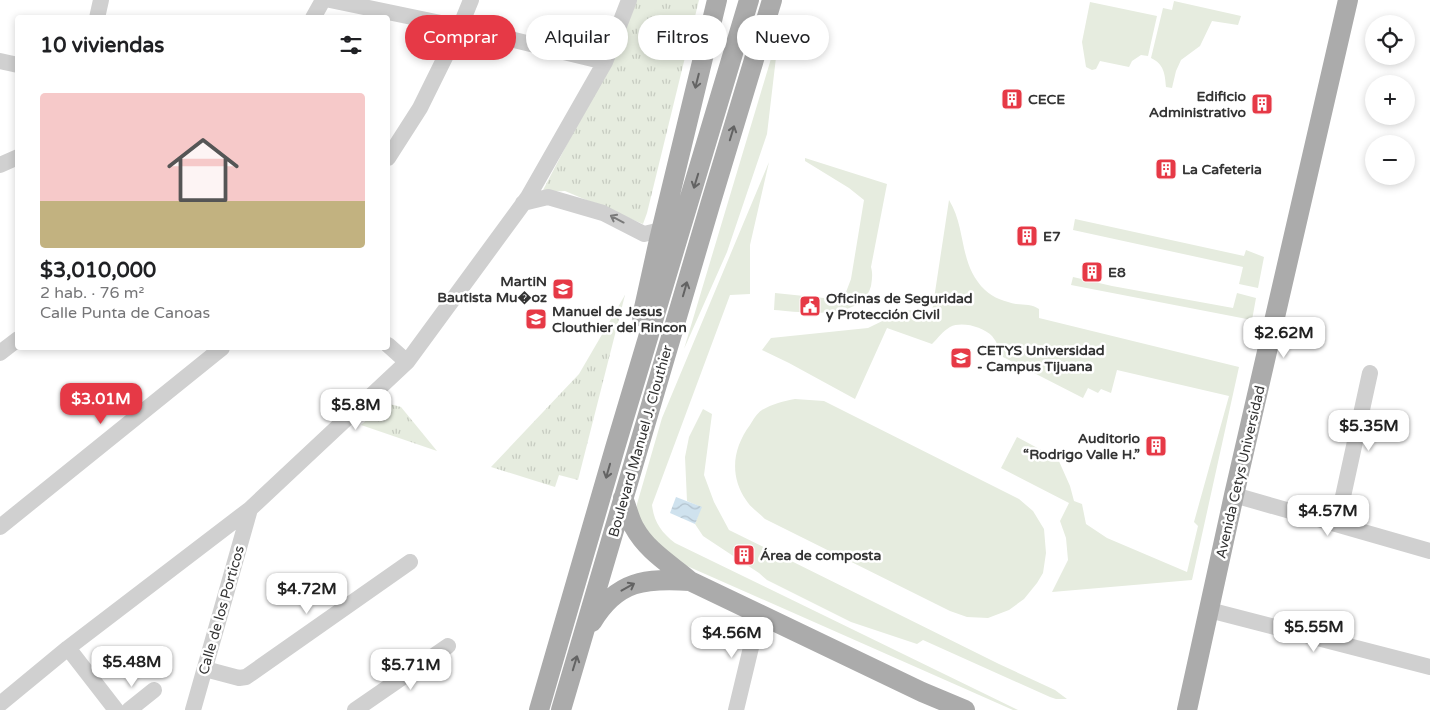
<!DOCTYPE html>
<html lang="es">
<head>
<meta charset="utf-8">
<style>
  body { margin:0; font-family:"Varela Round",sans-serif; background:#f2f2f2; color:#202124; height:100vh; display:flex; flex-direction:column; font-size:19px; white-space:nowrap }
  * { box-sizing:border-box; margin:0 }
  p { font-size:16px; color:#757577 }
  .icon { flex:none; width:28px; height:28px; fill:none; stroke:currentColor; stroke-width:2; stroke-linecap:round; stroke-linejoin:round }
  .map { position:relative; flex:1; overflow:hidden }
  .details { position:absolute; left:15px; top:15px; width:375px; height:335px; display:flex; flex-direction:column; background:#fff; border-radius:5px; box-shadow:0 2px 8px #0003 }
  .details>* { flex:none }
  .banner { position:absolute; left:405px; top:15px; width:475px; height:45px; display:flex; gap:10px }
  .controls { position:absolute; left:1365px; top:15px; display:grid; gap:10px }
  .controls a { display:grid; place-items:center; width:50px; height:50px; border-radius:50%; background:#fff; box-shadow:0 2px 8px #0003; font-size:25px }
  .price { position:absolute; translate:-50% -42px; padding:0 11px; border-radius:10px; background:#fff; color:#222; font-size:16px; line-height:32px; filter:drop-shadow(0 1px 2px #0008) }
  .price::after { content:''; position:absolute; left:50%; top:30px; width:15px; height:11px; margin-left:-8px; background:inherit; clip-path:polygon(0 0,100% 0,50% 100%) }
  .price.current { background:#e63946; color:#fff }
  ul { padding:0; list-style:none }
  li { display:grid; align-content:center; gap:10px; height:265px; padding:0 25px }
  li+li { border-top:1px solid #e0e0e0 }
  li span { display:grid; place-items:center; height:155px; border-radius:5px; color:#555 }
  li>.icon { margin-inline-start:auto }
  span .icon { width:90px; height:90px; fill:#fffc; stroke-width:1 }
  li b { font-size:21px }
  h2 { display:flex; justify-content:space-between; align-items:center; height:60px; padding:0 25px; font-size:21px }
  .pill { padding:0 18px; border-radius:22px; background:#fff; box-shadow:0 2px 8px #0003; font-size:18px; line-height:45px }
  .pill.current { background:#e63946; color:#fff }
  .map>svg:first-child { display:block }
  .grass { fill:url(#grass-tufts) }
  .green { fill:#e6ecdf }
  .water { fill:url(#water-waves) }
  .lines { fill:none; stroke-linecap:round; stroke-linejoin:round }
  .minor { stroke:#d0d0d0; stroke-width:16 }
  .major { stroke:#ababab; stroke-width:20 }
  .oneway { stroke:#636363 }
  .oneway2 { stroke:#7a7a7a }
  .labels { text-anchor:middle; stroke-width:5; stroke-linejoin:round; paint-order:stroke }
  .poi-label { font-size:14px; font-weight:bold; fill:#333; stroke:#fff; text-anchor:start }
  .street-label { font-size:14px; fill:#333; stroke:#fff }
</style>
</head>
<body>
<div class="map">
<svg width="1430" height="710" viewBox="0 0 1430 710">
  <defs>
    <pattern id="grass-tufts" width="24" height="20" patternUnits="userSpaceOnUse" patternTransform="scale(1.25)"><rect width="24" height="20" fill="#e6ecdf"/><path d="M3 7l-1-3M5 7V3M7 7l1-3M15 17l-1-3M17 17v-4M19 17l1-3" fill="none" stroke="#c6cbc0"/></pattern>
    <pattern id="water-waves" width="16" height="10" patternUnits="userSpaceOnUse" patternTransform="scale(1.25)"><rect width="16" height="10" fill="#cfe2ee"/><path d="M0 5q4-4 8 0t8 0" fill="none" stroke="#b2c2cd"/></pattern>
  </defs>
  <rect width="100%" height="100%" fill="#fff"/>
  <path class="grass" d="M632,0H699L647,213L643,224L565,191L542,192L610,62Z
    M625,295L578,480L559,475L555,487L491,467L579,374Z
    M386,403L401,407L437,451L361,425Z"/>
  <path class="green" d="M1174,1L1241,16L1238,25L1212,21L1200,46L1181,60L1176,71L1172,88L1166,87C1165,74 1164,64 1151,58L1163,8L1172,10Z
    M1090,2L1157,16L1148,56L1141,55L1132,61L1129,67L1100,61L1096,69L1092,70L1086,67L1082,42Z
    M779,32L767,134L727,252L684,349Z
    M805,158L887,184L871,267C873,274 872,279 871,286C861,322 802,312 774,310L775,293L843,300L851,279L864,200L849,188L805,161Z
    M769,162L750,245V294L730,295L652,505C654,522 661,532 675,543L1018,710H1013L678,562C655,544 637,536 637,504L662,418Z
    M949,200C967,229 958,264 985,290C993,298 1006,302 1016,304C1025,305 1032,304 1039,309V318L1239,367L1192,580L1052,592L1068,560L1066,538L1060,521L1069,503L1001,468L1017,437L1058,459L1070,486L1074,501L1082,504L1086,524L1107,538L1187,572L1198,526L1194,522L1229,396L1117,370L1111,393L1101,389L1098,393L1088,388L1083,398L1003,357C1000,350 997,342 992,336C983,327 962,321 950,327C943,331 938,338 932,344L887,328L855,399L789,363L762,350L771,338L868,328L905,310L932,312Z
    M1075,219L1244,256L1246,250L1264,257L1258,288L1239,284L1243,267L1073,230Z
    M1073,277L1112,286L1233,308L1237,293L1256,298L1252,320L1071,285Z
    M795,399L824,401L1019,499L1033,511L1044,529L1046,553L1043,573L1037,583L1024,599L1009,610L988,618L967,617L950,611L765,519C759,513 750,507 746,500C729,475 733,448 750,425C753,420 757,413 762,410C772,404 784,401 795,399Z
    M703,409L712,414L704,475L714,502L729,530L999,664L1055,690L1067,699H1056L1050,697L923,640L917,644L851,622L767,580L759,573L703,536L695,524L701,507L687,501L685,457L689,437Z"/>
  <path class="water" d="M676,497L702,507L695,524L670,513Z"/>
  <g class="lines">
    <path class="minor" d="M330,0L460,27L605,62
      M97,18L101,0
      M313,18L323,0
      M0,61L18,65
      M388,158L420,108L460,27L471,0
      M0,165L18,157
      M523,203L548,197L603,213L644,234L661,230
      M388,345L407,362
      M0,353L18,339
      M1234,495L1430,551
      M1337,524L1370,373
      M0,527L222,348
      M1209,610L1430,667
      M68,648L116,710
      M205,669L239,678L246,677L410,562
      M0,704L68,648L250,509L407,362L528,197L605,62L629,0
      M129,710L154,690
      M193,710L250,509
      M355,710L448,646
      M736,710L759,614"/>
    <path class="major" d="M642,317L659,240L717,0
      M623,498C627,507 629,518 634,527C647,551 670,564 690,581L922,692L965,710
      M592,622C617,580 646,578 690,581
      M539,710L615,448L749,0
      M561,710L710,205L772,0
      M1187,710L1234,495L1348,0"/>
  </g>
  <defs><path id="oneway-shaft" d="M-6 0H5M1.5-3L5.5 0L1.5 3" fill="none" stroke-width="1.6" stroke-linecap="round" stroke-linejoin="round" transform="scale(1.25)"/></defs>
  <g class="oneway">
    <use href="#oneway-shaft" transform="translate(697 81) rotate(104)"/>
    <use href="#oneway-shaft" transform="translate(732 133) rotate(-73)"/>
    <use href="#oneway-shaft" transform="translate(696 181) rotate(107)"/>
    <use href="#oneway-shaft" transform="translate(685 289) rotate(-74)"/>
    <use href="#oneway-shaft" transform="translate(608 471) rotate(106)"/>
    <use href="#oneway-shaft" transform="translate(628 587) rotate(-29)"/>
    <use href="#oneway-shaft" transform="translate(575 663) rotate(-73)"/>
  </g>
  <use class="oneway2" href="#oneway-shaft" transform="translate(617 219) rotate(-152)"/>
  <defs>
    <g id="building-square" transform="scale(1.125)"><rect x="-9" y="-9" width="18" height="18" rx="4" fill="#e63946" stroke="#fff"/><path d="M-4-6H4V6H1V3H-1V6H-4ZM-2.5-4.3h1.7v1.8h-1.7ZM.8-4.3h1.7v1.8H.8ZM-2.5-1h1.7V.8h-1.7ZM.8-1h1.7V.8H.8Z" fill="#fff"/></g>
    <g id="school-square" transform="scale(1.125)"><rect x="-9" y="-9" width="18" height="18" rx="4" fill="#e63946" stroke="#fff"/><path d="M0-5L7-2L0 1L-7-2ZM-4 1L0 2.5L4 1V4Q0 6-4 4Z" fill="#fff"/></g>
    <g id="civic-square" transform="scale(1.125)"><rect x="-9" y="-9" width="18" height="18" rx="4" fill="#e63946" stroke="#fff"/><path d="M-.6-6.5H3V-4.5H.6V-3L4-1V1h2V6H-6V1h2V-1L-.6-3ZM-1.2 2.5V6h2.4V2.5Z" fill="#fff"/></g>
    <g id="university-square" transform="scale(1.125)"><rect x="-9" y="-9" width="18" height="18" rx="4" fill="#e63946" stroke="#fff"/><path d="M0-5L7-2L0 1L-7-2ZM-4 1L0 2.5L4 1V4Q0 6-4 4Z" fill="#fff"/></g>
  </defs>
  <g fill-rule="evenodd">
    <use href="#building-square" x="1012" y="99"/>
    <use href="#building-square" x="1262" y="104"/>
    <use href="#building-square" x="1166" y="169"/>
    <use href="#building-square" x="1027" y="236"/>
    <use href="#building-square" x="1092" y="272"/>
    <use href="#school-square" x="563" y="289"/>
    <use href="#civic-square" x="810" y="306"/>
    <use href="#school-square" x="536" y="319"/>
    <use href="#university-square" x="961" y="358"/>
    <use href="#building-square" x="1156" y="446"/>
    <use href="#building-square" x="744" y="555"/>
  </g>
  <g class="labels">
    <g class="poi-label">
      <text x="1246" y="101" text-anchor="end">Edificio<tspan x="1246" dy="16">Administrativo</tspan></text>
      <text x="1028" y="104">CECE</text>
      <text x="1182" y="174">La Cafeteria</text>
      <text x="1043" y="241">E7</text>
      <text x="1108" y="277">E8</text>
      <text x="547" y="286" text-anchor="end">MartiN<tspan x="547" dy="16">Bautista Mu�oz</tspan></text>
      <text x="826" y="303">Oficinas de Seguridad<tspan x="826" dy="16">y Protección Civil</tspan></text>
      <text x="552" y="316">Manuel de Jesus<tspan x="552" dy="16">Clouthier del Rincon</tspan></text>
      <text x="977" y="355">CETYS Universidad<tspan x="977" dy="16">- Campus Tijuana</tspan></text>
      <text x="1140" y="443" text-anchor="end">Auditorio<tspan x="1140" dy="16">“Rodrigo Valle H.”</tspan></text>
      <text x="760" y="560">Área de composta</text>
    </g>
    <g class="street-label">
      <text transform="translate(640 441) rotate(-74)" y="5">Boulevard Manuel J. Clouthier</text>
      <text transform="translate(1240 472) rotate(-77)" y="5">Avenida Cetys Universidad</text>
      <text transform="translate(221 610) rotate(-74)" y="5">Calle de los Porticos</text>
    </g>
  </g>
</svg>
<div class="controls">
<a><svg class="icon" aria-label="locate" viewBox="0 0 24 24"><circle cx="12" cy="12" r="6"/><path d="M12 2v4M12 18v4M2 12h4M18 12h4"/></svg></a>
<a>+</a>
<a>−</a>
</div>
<b class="price" style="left:1284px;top:359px">$2.62M</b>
<b class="price current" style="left:101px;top:425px">$3.01M</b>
<b class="price" style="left:356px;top:431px">$5.8M</b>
<b class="price" style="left:1369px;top:452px">$5.35M</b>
<b class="price" style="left:1328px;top:537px">$4.57M</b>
<b class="price" style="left:307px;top:615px">$4.72M</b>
<b class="price" style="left:1314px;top:653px">$5.55M</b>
<b class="price" style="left:732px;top:659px">$4.56M</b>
<b class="price" style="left:132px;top:688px">$5.48M</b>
<b class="price" style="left:411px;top:691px">$5.71M</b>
<div class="banner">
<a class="pill current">Comprar</a>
<a class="pill">Alquilar</a>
<a class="pill">Filtros</a>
<a class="pill">Nuevo</a>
</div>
<section class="details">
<h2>10 viviendas<svg class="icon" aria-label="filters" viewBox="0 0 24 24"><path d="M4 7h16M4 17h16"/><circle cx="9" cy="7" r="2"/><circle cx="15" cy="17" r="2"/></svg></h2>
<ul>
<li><span style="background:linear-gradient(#f6c9c9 70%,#c2b280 0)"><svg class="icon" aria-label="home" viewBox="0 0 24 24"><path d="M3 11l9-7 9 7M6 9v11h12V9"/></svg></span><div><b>$3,010,000</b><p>2 hab. · 76 m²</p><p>Calle Punta de Canoas</p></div></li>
</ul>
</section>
</div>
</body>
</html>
